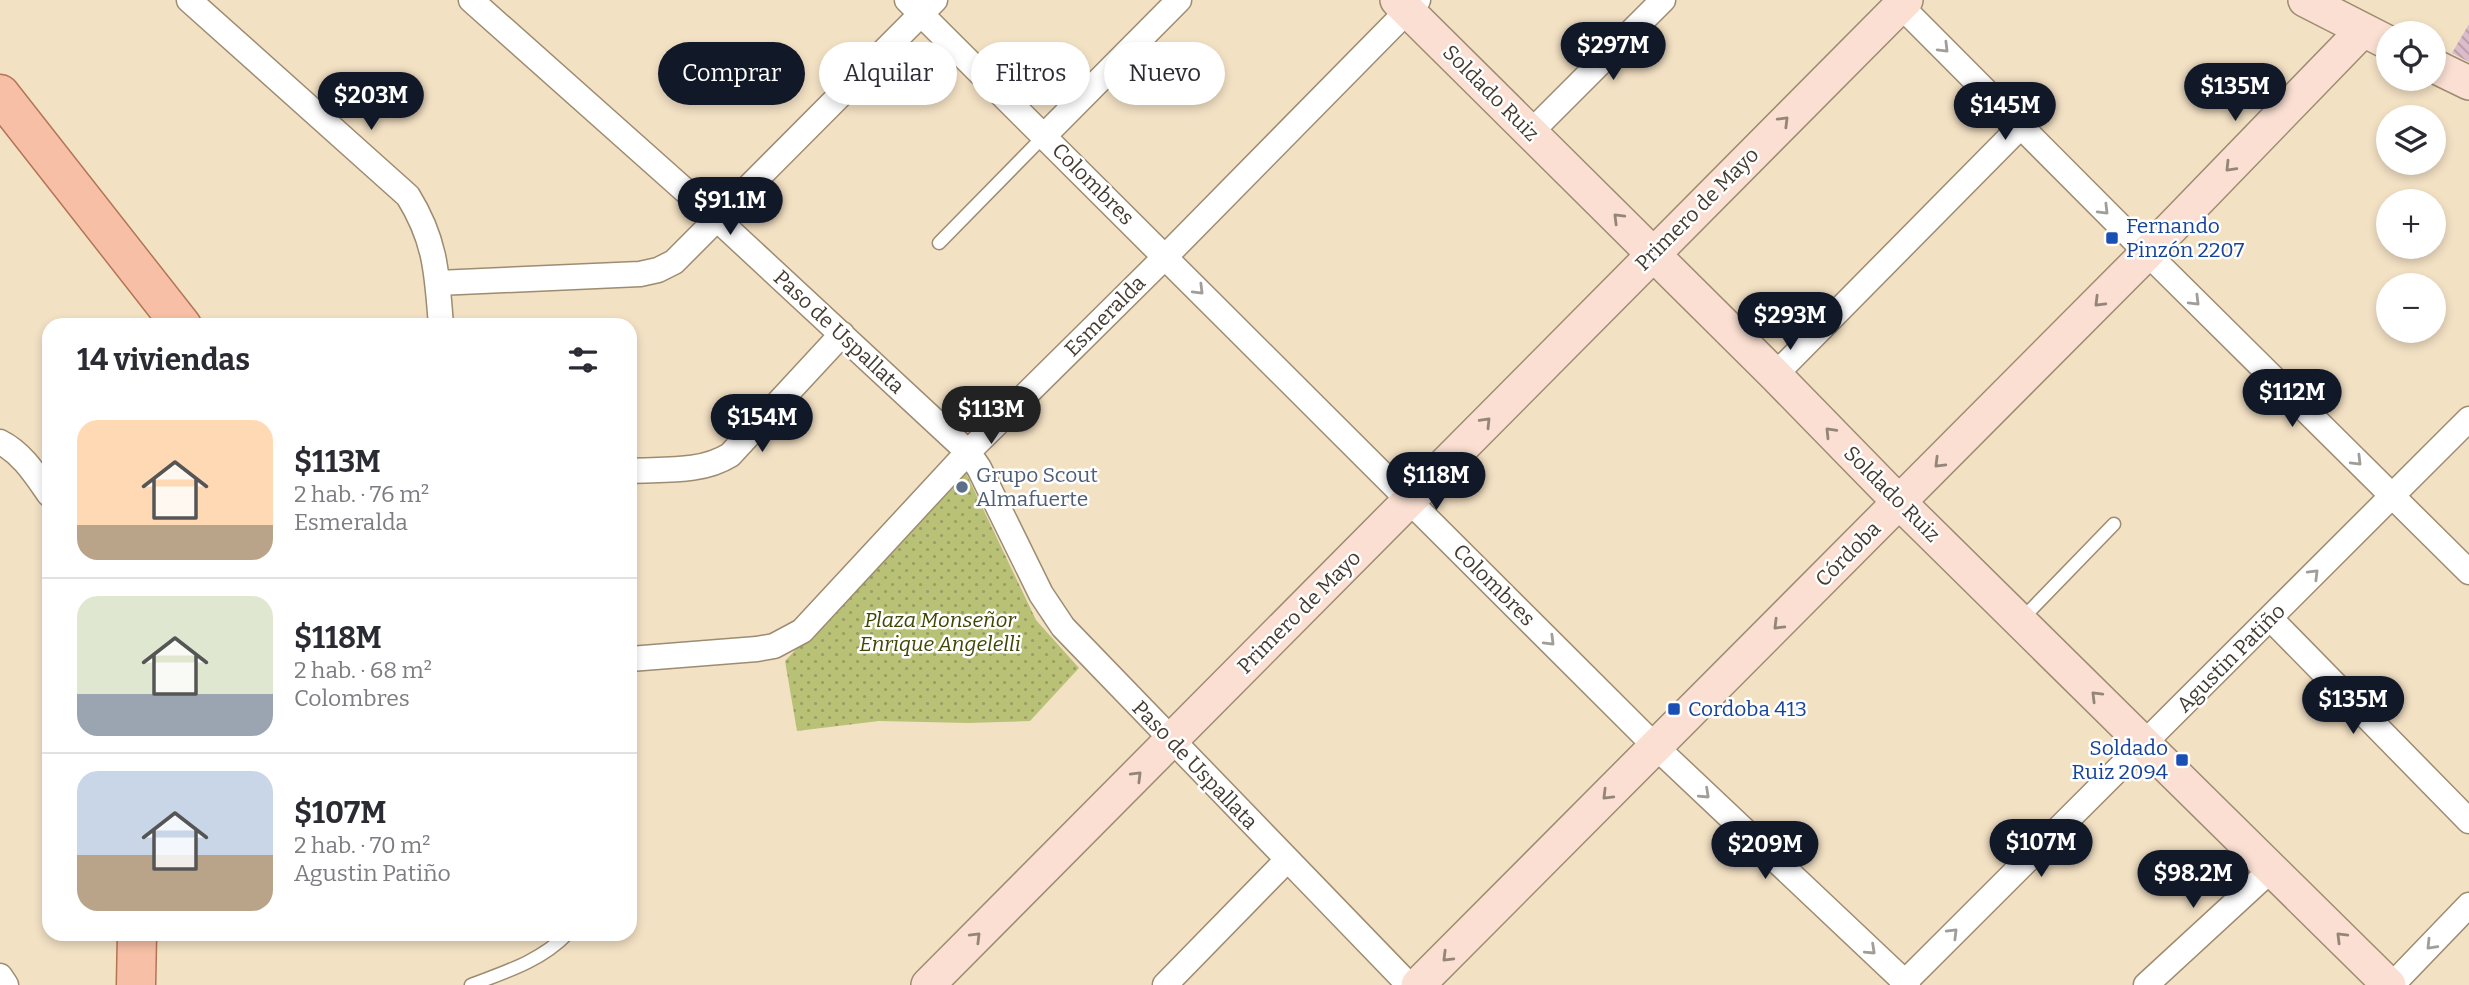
<!DOCTYPE html>
<html lang="es">
<head>
<meta charset="utf-8">
<style>
  body { margin:0; font-family:Bitter,serif; background:#f2f2f3; color:#2b2b33; height:100vh; display:flex; flex-direction:column; font-size:26px; white-space:nowrap }
  * { box-sizing:border-box; margin:0 }
  p { font-size:23px; color:#7c7c81 }
  .icon { flex:none; width:38px; height:38px; fill:none; stroke:currentColor; stroke-width:2; stroke-linecap:round; stroke-linejoin:round }
  .map { position:relative; flex:1; overflow:hidden }
  .sheet { position:absolute; left:42px; top:318px; width:595px; height:623px; display:flex; flex-direction:column; background:#fff; border-radius:21px; box-shadow:0 4px 10px #0003 }
  .sheet>* { flex:none }
  .hud { position:absolute; left:658px; top:42px; width:665px; height:63px; display:flex; gap:14px }
  .tools { position:absolute; left:2376px; top:21px; display:grid; gap:14px }
  .tools a { display:grid; place-items:center; width:70px; height:70px; border-radius:50%; background:#fff; box-shadow:0 4px 10px #0003; font-size:35px }
  .price { position:absolute; translate:-50% -60px; padding:0 16px; border-radius:24px; background:#111827; color:#fff; font-size:23px; line-height:46px; filter:drop-shadow(0 2px 4px #0008) }
  .price::after { content:''; position:absolute; left:50%; top:42px; width:21px; height:16px; margin-left:-10px; background:inherit; clip-path:polygon(0 0,100% 0,50% 100%) }
  .price.current { background:#222; color:#fff }
  ul { padding:0; list-style:none }
  li { display:flex; align-items:center; gap:21px; height:175px; padding:0 35px }
  li+li { border-top:2px solid #e1e1e2 }
  li span { display:grid; place-items:center; flex:none; width:196px; height:140px; border-radius:21px; color:#555 }
  li>.icon { margin-inline-start:auto }
  span .icon { width:84px; height:84px; fill:#fffc; stroke-width:1 }
  li b { font-size:30px }
  h2 { display:flex; justify-content:space-between; align-items:center; height:84px; padding:0 35px; font-size:30px }
  .pill { padding:0 24px; border-radius:32px; background:#fff; box-shadow:0 4px 10px #0003; font-size:24px; line-height:63px }
  .pill.current { background:#111827; color:#fff }
  .map>svg:first-child { display:block }
  .park { fill:url(#park-dots) }
  .building { fill:url(#building-back-hatch) }
  .lines { fill:none; stroke-linecap:round; stroke-linejoin:round }
  .lane-casing { stroke:#9d8c71; stroke-width:15 }
  .street-casing { stroke:#9d8c71; stroke-width:27 }
  .secondary-casing { stroke:#9d8c71; stroke-width:36 }
  .primary-casing { stroke:#b37556; stroke-width:41 }
  .lane { stroke:#fff; stroke-width:12 }
  .street { stroke:#fff; stroke-width:24 }
  .secondary { stroke:#fadfd2; stroke-width:33 }
  .primary { stroke:#f6bfa6; stroke-width:38 }
  .oneway { stroke:#a19d98 }
  .oneway2 { stroke:#958579 }
  .transit-dot { fill:#1a4fb4; stroke:#fff; stroke-width:2.5 }
  .service-dot { fill:#5c6f8a; stroke:#fff; stroke-width:2.5 }
  .labels { text-anchor:middle; stroke-width:5; stroke-linejoin:round; paint-order:stroke }
  .street-label { font-size:21px; fill:#433b30; stroke:#fff }
  .transit-label { font-size:21px; fill:#164399; stroke:#fff; text-anchor:start }
  .service-label { font-size:21px; fill:#4e5e75; stroke:#fff; text-anchor:start }
  .park-label { font-size:21px; font-style:italic; fill:#424503; stroke:#fff }
</style>
</head>
<body>
<div class="map">
<svg width="2469" height="985" viewBox="0 0 2469 985">
  <defs>
    <pattern id="park-dots" width="8" height="8" patternUnits="userSpaceOnUse" patternTransform="scale(1.75)"><rect width="8" height="8" fill="#b9c177"/><path d="M2 2h.1M6 6h.1" fill="none" stroke="#989e62" stroke-width="1.8" stroke-linecap="round"/></pattern>
    <pattern id="building-back-hatch" width="6" height="6" patternUnits="userSpaceOnUse" patternTransform="scale(1.75)"><rect width="6" height="6" fill="#dcbbca"/><path d="M-1 5l2 2M0 0l6 6M5-1l2 2" fill="none" stroke="#b499a4"/></pattern>
  </defs>
  <rect width="100%" height="100%" fill="#f3e1c4"/>
  <path class="park" d="M965,471L1036,620L1079,668L1030,721L968,723L879,721L797,731L785,661Z"/>
  <path class="building" d="M2469,24V62L2452,53Z"/>
  <g class="lines">
    <g class="lane-casing">
      <path id="lane" d="M939,243L1044,136
        M2020,621L2114,524
        M471,985C505,972 541,961 567,934"/>
    </g>
    <g class="street-casing">
      <path id="street" d="M189,0L408,196C436,241 437,274 441,326
        M471,0L717,219L968,452L979,468L1041,594L1063,627L1409,985
        M907,0L1656,747L1908,985
        M1895,0L2147,253L2469,572
        M1531,132L1663,0
        M1044,136L1179,0
        M438,283L640,274L658,270L674,262L935,0
        M1775,375L2021,126
        M0,442C22,453 35,474 49,494
        M630,471C664,469 701,473 730,455L842,334
        M2270,618L2469,821
        M630,659L757,649L774,646L802,631L968,452L1166,256L1418,0
        M0,976L6,985
        M1165,985L1287,860
        M1902,985L2469,419
        M2146,985L2272,869
        M2392,985L2469,905"/>
    </g>
    <g class="secondary-casing">
      <path id="secondary" d="M1397,0L1775,375L1900,503L2389,985
        M2305,0L2389,43
        M2434,66L2469,83
        M928,985L1906,0
        M1418,985L2147,253L2363,30"/>
    </g>
    <g class="primary-casing">
      <path id="primary" d="M0,94L182,326
        M136,985L137,934"/>
    </g>
    <use href="#lane" class="lane"/>
    <use href="#street" class="street"/>
    <use href="#secondary" class="secondary"/>
    <use href="#primary" class="primary"/>
  </g>
  <defs><path id="oneway-chevron" d="M-2-3.5L2.5 0L-2 3.5" fill="none" stroke-width="1.6" stroke-linecap="round" stroke-linejoin="round" transform="scale(1.75)"/></defs>
  <g class="oneway">
    <use href="#oneway-chevron" transform="translate(1944 48) rotate(45)"/>
    <use href="#oneway-chevron" transform="translate(2104 210) rotate(45)"/>
    <use href="#oneway-chevron" transform="translate(1199 290) rotate(45)"/>
    <use href="#oneway-chevron" transform="translate(2195 301) rotate(45)"/>
    <use href="#oneway-chevron" transform="translate(2357 461) rotate(45)"/>
    <use href="#oneway-chevron" transform="translate(2314 574) rotate(-45)"/>
    <use href="#oneway-chevron" transform="translate(1550 641) rotate(45)"/>
    <use href="#oneway-chevron" transform="translate(1705 794) rotate(43)"/>
    <use href="#oneway-chevron" transform="translate(1953 933) rotate(-45)"/>
    <use href="#oneway-chevron" transform="translate(2431 945) rotate(134)"/>
    <use href="#oneway-chevron" transform="translate(1871 950) rotate(43)"/>
  </g>
  <g class="oneway2">
    <use href="#oneway-chevron" transform="translate(1784 121) rotate(-45)"/>
    <use href="#oneway-chevron" transform="translate(2230 167) rotate(134)"/>
    <use href="#oneway-chevron" transform="translate(1618 218) rotate(-135)"/>
    <use href="#oneway-chevron" transform="translate(2099 302) rotate(135)"/>
    <use href="#oneway-chevron" transform="translate(1486 422) rotate(-46)"/>
    <use href="#oneway-chevron" transform="translate(1830 432) rotate(-134)"/>
    <use href="#oneway-chevron" transform="translate(1939 463) rotate(135)"/>
    <use href="#oneway-chevron" transform="translate(1778 625) rotate(135)"/>
    <use href="#oneway-chevron" transform="translate(2096 696) rotate(-135)"/>
    <use href="#oneway-chevron" transform="translate(1137 776) rotate(-45)"/>
    <use href="#oneway-chevron" transform="translate(1607 795) rotate(135)"/>
    <use href="#oneway-chevron" transform="translate(976 937) rotate(-45)"/>
    <use href="#oneway-chevron" transform="translate(2341 937) rotate(-135)"/>
    <use href="#oneway-chevron" transform="translate(1447 957) rotate(135)"/>
  </g>
  <g class="transit-dot">
    <rect x="2105" y="231" width="14" height="14" rx="3.5"/>
    <rect x="1667" y="702" width="14" height="14" rx="3.5"/>
    <rect x="2175" y="753" width="14" height="14" rx="3.5"/>
  </g>
  <circle class="service-dot" cx="962" cy="487" r="7"/>
  <g class="labels">
    <g class="street-label">
      <text transform="translate(1491 93) rotate(45)" y="7">Soldado Ruiz</text>
      <text transform="translate(1093 184) rotate(45)" y="7">Colombres</text>
      <text transform="translate(1697 209) rotate(-45)" y="7">Primero de Mayo</text>
      <text transform="translate(1105 316) rotate(-45)" y="7">Esmeralda</text>
      <text transform="translate(839 332) rotate(43)" y="7">Paso de Uspallata</text>
      <text transform="translate(1892 494) rotate(45)" y="7">Soldado Ruiz</text>
      <text transform="translate(1848 554) rotate(-45)" y="7">Córdoba</text>
      <text transform="translate(1494 585) rotate(45)" y="7">Colombres</text>
      <text transform="translate(1299 612) rotate(-45)" y="7">Primero de Mayo</text>
      <text transform="translate(2231 658) rotate(-45)" y="7">Agustin Patiño</text>
      <text transform="translate(1195 765) rotate(46)" y="7">Paso de Uspallata</text>
    </g>
    <g class="transit-label">
      <text x="2126" y="233">Fernando<tspan x="2126" dy="24">Pinzón 2207</tspan></text>
      <text x="1688" y="716">Cordoba 413</text>
      <text x="2168" y="755" text-anchor="end">Soldado<tspan x="2168" dy="24">Ruiz 2094</tspan></text>
    </g>
    <g class="service-label">
      <text x="976" y="482">Grupo Scout<tspan x="976" dy="24">Almafuerte</tspan></text>
    </g>
    <g class="park-label">
      <text x="940" y="627">Plaza Monseñor<tspan x="940" dy="24">Enrique Angelelli</tspan></text>
    </g>
  </g>
</svg>
<div class="tools">
<a><svg class="icon" aria-label="locate" viewBox="0 0 24 24"><circle cx="12" cy="12" r="6"/><path d="M12 2v4M12 18v4M2 12h4M18 12h4"/></svg></a>
<a><svg class="icon" aria-label="layers" viewBox="0 0 24 24"><path d="M12 4l9 5-9 5-9-5zM3 14l9 5 9-5"/></svg></a>
<a>+</a>
<a>−</a>
</div>
<b class="price" style="left:1613px;top:82px">$297M</b>
<b class="price" style="left:2235px;top:123px">$135M</b>
<b class="price" style="left:371px;top:132px">$203M</b>
<b class="price" style="left:2005px;top:142px">$145M</b>
<b class="price" style="left:730px;top:237px">$91.1M</b>
<b class="price" style="left:1790px;top:352px">$293M</b>
<b class="price" style="left:2292px;top:429px">$112M</b>
<b class="price current" style="left:991px;top:446px">$113M</b>
<b class="price" style="left:762px;top:454px">$154M</b>
<b class="price" style="left:1436px;top:512px">$118M</b>
<b class="price" style="left:2353px;top:736px">$135M</b>
<b class="price" style="left:2041px;top:879px">$107M</b>
<b class="price" style="left:1765px;top:881px">$209M</b>
<b class="price" style="left:2193px;top:910px">$98.2M</b>
<div class="hud">
<a class="pill current">Comprar</a>
<a class="pill">Alquilar</a>
<a class="pill">Filtros</a>
<a class="pill">Nuevo</a>
</div>
<section class="sheet">
<h2>14 viviendas<svg class="icon" aria-label="filters" viewBox="0 0 24 24"><path d="M4 7h16M4 17h16"/><circle cx="9" cy="7" r="2"/><circle cx="15" cy="17" r="2"/></svg></h2>
<ul>
<li><span style="background:linear-gradient(#ffd9b3 75%,#b9a48a 0)"><svg class="icon" aria-label="home" viewBox="0 0 24 24"><path d="M3 11l9-7 9 7M6 9v11h12V9"/></svg></span><div><b>$113M</b><p>2 hab. · 76 m²</p><p>Esmeralda</p></div></li>
<li><span style="background:linear-gradient(#dfe7d0 70%,#9aa5b1 0)"><svg class="icon" aria-label="home" viewBox="0 0 24 24"><path d="M3 11l9-7 9 7M6 9v11h12V9"/></svg></span><div><b>$118M</b><p>2 hab. · 68 m²</p><p>Colombres</p></div></li>
<li><span style="background:linear-gradient(#c9d6e8 60%,#b9a48a 0)"><svg class="icon" aria-label="home" viewBox="0 0 24 24"><path d="M3 11l9-7 9 7M6 9v11h12V9"/></svg></span><div><b>$107M</b><p>2 hab. · 70 m²</p><p>Agustin Patiño</p></div></li>
</ul>
</section>
</div>
</body>
</html>
